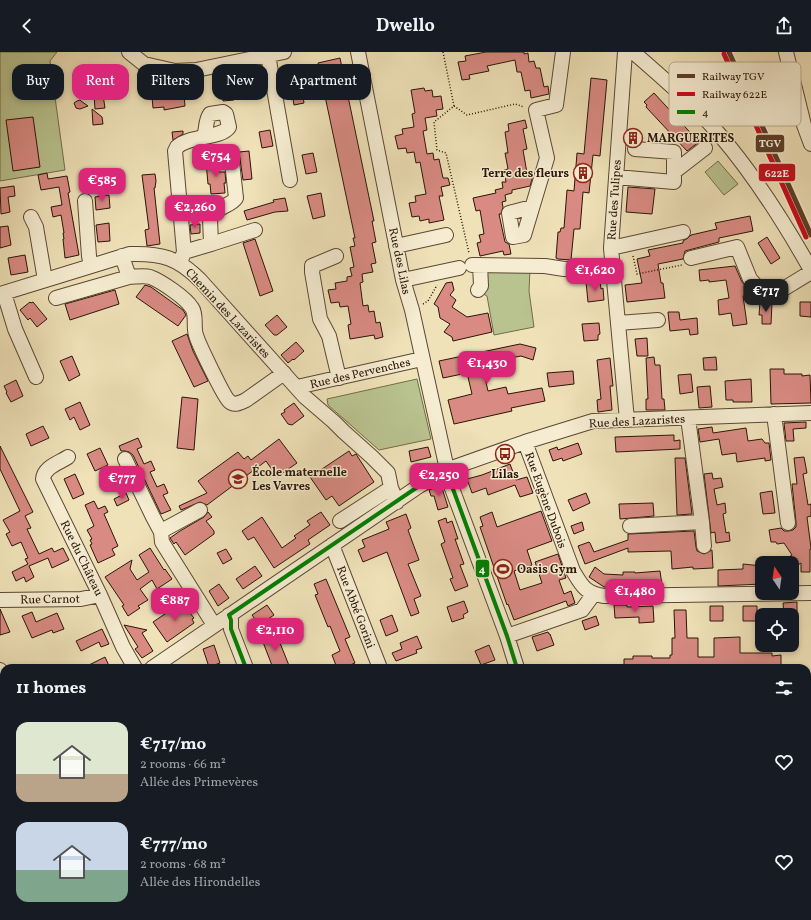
<!DOCTYPE html>
<html lang="en">
<head>
<meta charset="utf-8">
<style>
  body { margin:0; font-family:Vollkorn,serif; background:#20242c; color:#f1f3f6; height:100vh; display:flex; flex-direction:column; font-size:15px; white-space:nowrap }
  * { box-sizing:border-box; margin:0 }
  p { font-size:13px; color:#9ea1a6 }
  .icon { flex:none; width:22px; height:22px; fill:none; stroke:currentColor; stroke-width:2; stroke-linecap:round; stroke-linejoin:round }
  .map { position:relative; flex:1; overflow:hidden }
  .details { position:absolute; left:0px; top:612px; width:811px; height:256px; display:flex; flex-direction:column; background:#171b24; border-radius:12px 12px 0 0; box-shadow:0 2px 6px #0003 }
  .details>* { flex:none }
  .hud { position:absolute; left:12px; top:12px; width:400px; height:36px; display:flex; gap:8px }
  .needle { width:26px; rotate:347deg }
  .buttons { position:absolute; left:755px; top:504px; display:grid; gap:8px }
  .buttons a { display:grid; place-items:center; width:44px; height:44px; border-radius:8px; background:#171b24; box-shadow:0 2px 6px #0003; font-size:20px }
  .price { position:absolute; translate:-50% -34px; padding:0 9px; border-radius:8px; background:#db2777; color:#fff; font-size:13px; line-height:26px; filter:drop-shadow(0 1px 2px #0008) }
  .price::after { content:''; position:absolute; left:50%; top:24px; width:12px; height:9px; margin-left:-6px; background:inherit; clip-path:polygon(0 0,100% 0,50% 100%) }
  .price.selected { background:#222; color:#fff }
  ul { padding:0; list-style:none }
  li { display:flex; align-items:center; gap:12px; height:100px; padding:0 16px }
  li span { display:grid; place-items:center; flex:none; width:112px; height:80px; border-radius:12px; color:#555 }
  li>.icon { margin-inline-start:auto }
  span .icon { width:48px; height:48px; fill:#fffc; stroke-width:1 }
  li b { font-size:17px }
  h2 { display:flex; justify-content:space-between; align-items:center; height:48px; padding:0 16px; font-size:17px }
  .tag { padding:0 14px; border-radius:12px; background:#171b24; box-shadow:0 2px 6px #0003; font-size:14px; line-height:36px }
  .tag.selected { background:#db2777; color:#fff }
  header { display:flex; justify-content:space-between; align-items:center; height:52px; padding:0 16px; background:#171b24; font-size:18px; font-weight:700 }
  .map>svg:first-child { display:block }
  .green { fill:#b9c38f; stroke:#726c4b }
  .building { fill:#d98b83; stroke:#2a1507 }
  .lines { fill:none; stroke-linecap:round; stroke-linejoin:round }
  .minor-casing { stroke:#5b4833; stroke-width:16 }
  .major-casing { stroke:#2a1507; stroke-width:19 }
  .path { stroke:#2a1507; stroke-width:1.5; stroke-dasharray:1 2; stroke-linecap:butt }
  .minor { stroke:#f5ecd1; stroke-width:14 }
  .major { stroke:#e8c07c; stroke-width:17 }
  .bus-1-casing { stroke:#f5ecd1; stroke-width:7 }
  .bus-1 { stroke:#008000; stroke-width:4 }
  .rail-1-casing { stroke:#f5ecd1; stroke-width:8 }
  .rail-2-casing { stroke:#f5ecd1; stroke-width:8 }
  .rail-1 { stroke:#5c3e26; stroke-width:5 }
  .rail-2 { stroke:#c50e1f; stroke-width:5 }
  .labels { text-anchor:middle; stroke-width:3; stroke-linejoin:round; paint-order:stroke }
  .poi-label { font-size:12px; font-weight:bold; fill:#2a1507; stroke:#f5ecd1; text-anchor:start }
  .street-label { font-size:12px; fill:#2a1507; stroke:#f5ecd1 }
  .key { fill:#f5ecd1; stroke:#b8ac94; stroke-width:1 }
  .key-label { font-size:11px; fill:#2a1507 }
  .line-badge { stroke:#f5ecd1; stroke-width:1.5 }
  .badge-label { font-size:11px; text-anchor:middle; font-weight:bold; fill:#fff }
</style>
</head>
<body>
<header><svg class="icon" aria-label="back" viewBox="0 0 24 24"><path d="M15 5l-7 7 7 7"/></svg>Dwello<svg class="icon" aria-label="share" viewBox="0 0 24 24"><path d="M12 15V3M7 8l5-5 5 5M5 13v7h14v-7"/></svg></header>
<div class="map">
<svg width="811" height="868" viewBox="0 0 811 868">
  <rect width="100%" height="100%" fill="#efe1b8"/>
  <filter id="stains"><feTurbulence type="fractalNoise" baseFrequency=".005" numOctaves="4"/><feColorMatrix values="0 0 0 0 .2 0 0 0 0 .09 0 0 0 0 .02 0 0 0 .5 -.17"/></filter>
  <radialGradient id="worn" r=".72"><stop offset=".6" stop-color="#630" stop-opacity="0"/><stop offset="1" stop-color="#630" stop-opacity=".3"/></radialGradient>
  <path class="green" d="M0,0H57L50,9L65,118L0,129Z
    M718,109L738,132L724,143L705,120Z
    M482,216L530,217L529,239L534,275L494,283L487,244L480,240Z
    M417,327L431,387L379,398L328,353L327,347Z"/>
  <path class="building" d="M486,0H524V2L528,1L529,10L534,9L536,16H540L544,35L548,34L549,42L531,46L530,38L525,39L521,20H517L515,8L487,14L489,19L469,23L470,27L462,28L458,10L466,9L465,4Z
    M340,6L374,169H372L376,190L372,191L376,211L371,212L373,220L362,222L363,230L360,231L363,254L368,253L369,260L374,259L376,271L380,270L383,285L375,287L374,283L350,287L348,273L351,272L348,254L340,255L339,250L331,251L328,238L336,237L335,231L347,229V225L352,224L350,216L354,215L350,195L355,194L353,186H355L318,11Z
    M299,21L304,51L294,53L293,47L291,48L289,33L292,32L290,22Z
    M261,23L264,39L252,41L249,25Z
    M591,26L607,28L600,104L593,103L589,141L583,140L580,177H574L571,208L558,207L556,206L558,180H560L561,176H564L567,138L574,139L577,101L584,102Z
    M231,30L234,48L223,49L222,41L218,42L216,32Z
    M424,36L425,39L432,38L433,45L441,44L443,57L436,58L437,64L425,66L427,78L423,79L427,102L433,101L434,108L439,107L443,126H448L450,133L441,135L443,144H439L444,168L429,171V167L420,169L419,164L412,165L409,151L416,150L415,144L426,142L420,110L416,111L414,100L407,101L406,96L398,97L395,84L403,82L402,77L414,75L412,62L415,61L411,38Z
    M654,41L699,90L687,99L646,55L647,53L644,50Z
    M103,43L105,56L95,57L94,44Z
    M168,43H172V44L184,43L185,54L164,58V55L153,56L152,45Z
    M80,48L81,49L88,54L80,57L76,56L74,51L77,49Z
    M92,57L102,65L103,72L93,73Z
    M33,65L40,115L13,119L6,68Z
    M525,68L527,76L523,77L527,97L523,98L527,121L532,120L533,124L530,134L512,138V141L505,143L506,149L502,150L503,155L501,162H499L505,190L509,192L511,202L504,203L503,199L480,204L477,191L481,190L479,183L484,182L480,158L476,159L473,146L496,141L495,138L503,136L502,130H506L504,118L508,117L505,101H508L505,80L509,79L508,72Z
    M270,78L273,94L262,96L259,80Z
    M183,79V82L173,88L172,80Z
    M249,99L252,127L243,128L239,100Z
    M313,101L317,120L306,122L302,103Z
    M218,109L219,120H225L226,131H224L225,141L211,142L210,132H208L206,110Z
    M47,121L48,127L67,124L70,140L68,141L79,203L65,206L63,187H64L63,181H64L61,163L53,165L51,155L62,153L59,135L41,138L38,123Z
    M155,122L156,129L155,136H154L160,192L147,194L145,178L149,177L142,123Z
    M14,134L15,144L8,145L10,160L1,162L0,136Z
    M628,135L655,137L652,162L626,160Z
    M321,141L325,164L313,167L307,144Z
    M109,143L110,156L96,158L95,145Z
    M285,146L288,159L275,160L247,168L244,159L274,150L273,148Z
    M750,164L753,179L719,186V190L685,199L683,207L658,212L661,231H663L665,246L627,250L625,233L642,231L637,207L650,204L648,198L683,191V189L688,186L691,183L717,177L715,171Z
    M109,171L110,189L98,190L96,173Z
    M200,172V181L191,182L190,173Z
    M8,174L11,193L0,196V175Z
    M767,185L780,206L771,212L758,191Z
    M255,187L273,239L260,244L243,191Z
    M25,203L28,220L11,223L8,206Z
    M735,214L742,230L748,237V244H743L747,272L733,274L731,261L719,263L718,248L729,246L726,228L709,230V228L700,229L699,218Z
    M600,229L601,237L603,236L604,248L588,250L586,230Z
    M452,230L454,238L450,243L456,248L452,255L467,265L488,261L492,280L453,289L452,285L444,280L450,272L440,266L438,255L434,252L446,231Z
    M145,233L151,235L183,258L186,263L178,274L136,245Z
    M115,238L119,252L70,268L65,252Z
    M30,250L31,251L33,250L47,267L37,275L30,266L28,268L20,258Z
    M760,250L772,251L771,272H762V263H759Z
    M800,250H811V265L800,264Z
    M668,260H679L680,268L697,266L698,282L690,283L689,277L670,279Z
    M277,263L287,275L277,283H274L265,273Z
    M599,271L600,282L598,283V288L584,289L582,272Z
    M187,282L193,299L208,329L194,335L172,289Z
    M647,286L648,304H637L635,287Z
    M296,290L304,299L294,308L293,307L288,311L281,303Z
    M520,292L536,296L533,308L521,304L500,308L502,313L483,317L488,339L506,335L508,342L542,336L545,349L511,356L512,359L454,372L448,348L472,342L467,321L443,326L439,309Z
    M72,304L80,323L69,329L60,309Z
    M654,305L655,313H660L662,347H664L665,358H646V347H648L646,306Z
    M716,305L717,318H704L703,306Z
    M610,306L613,334H610L612,358L598,360L597,348L601,347L597,308Z
    M770,317H784V322H802V324L810,323L811,351L771,352Z
    M573,319L574,332L549,335L547,321Z
    M691,322L693,340L680,342L678,323Z
    M751,327L752,350H733V348H726L725,329Z
    M16,328L23,344L11,350L6,341L7,340L4,334Z
    M710,334L712,355L699,356L697,335Z
    M182,345L198,347L194,398L177,396Z
    M80,350L90,373L80,378L74,365L70,368L65,357Z
    M294,351L304,364L292,373L288,372L281,362L285,360L284,358Z
    M806,370V376L793,377L794,389H786L784,371Z
    M43,374L49,386L31,394L26,382Z
    M712,375L713,381L746,376L748,389L762,387L765,391H769L771,408L765,409V406L737,410L736,401L722,403L719,387L700,390L698,377Z
    M674,383V389L680,388V397L616,400L615,385Z
    M138,386L142,395L137,397L144,412L151,409L155,418L150,420L157,435L164,432L168,441L163,443L171,458L161,462L133,403L129,400L125,399H121L119,394Z
    M279,387L297,411L277,425L266,409L207,453L200,450L181,458L179,454L207,441L198,429L238,400L244,407L248,404L251,408Z
    M578,391L582,402L563,409L562,406L553,409L549,398L557,395L558,398Z
    M0,394L33,460L25,464L31,476L27,477L39,502L52,496L54,500L63,496L69,508L52,516L48,506L29,514L34,525L26,530L24,525L16,529L12,520L28,512L25,507L28,506L21,490L12,494L6,482L10,480L3,468L20,459L0,417Z
    M428,395L431,405L411,410L409,399Z
    M100,396L108,413L95,419L87,402Z
    M349,399L352,404L356,402L374,430L339,454L332,444L326,448L310,425Z
    M804,405L807,421L803,422L808,453L811,452V464L807,465L811,496V497H810V520H801V511L792,517V511H779L792,503L784,491L777,492L776,490H771L769,478L781,476L784,479H789L793,478L796,475V470L792,432H797L794,406Z
    M675,406H685L692,462L677,463Z
    M510,412L516,428L527,425L533,441L520,445L515,433L488,443L486,436L472,441L467,427L482,423Z
    M712,421L713,427L721,426L723,435L714,437L717,453L725,451L726,461L723,462L726,481L729,480L730,489L716,491L715,480L711,481L704,422Z
    M75,422L84,442L73,447L64,427Z
    M441,433L448,455L438,458L434,444H431L429,438Z
    M772,439L775,461L763,462L760,441Z
    M126,441L129,448L117,454L114,447Z
    M586,441L590,451L573,459L568,448Z
    M94,449L98,457L105,454L108,460L104,462L118,494L112,497L115,503L98,511L90,493L92,492L90,488L92,487L87,478L94,474L85,453Z
    M653,451L654,464L620,467L619,452Z
    M541,459L552,489L527,498L532,513L514,519L520,538L542,531L535,510L558,502L566,526L559,528L564,542L571,539L575,551L568,554L566,549L514,568L508,552L507,553L480,475L483,474L480,465L492,460L497,475Z
    M208,460L212,465L206,469L214,479V482L185,503L176,490L174,492L170,486L180,479L204,465Z
    M321,460L330,473L308,488L310,492L274,516L254,485L248,488L242,479L262,465L282,496L296,486L294,484L310,473L307,469Z
    M406,462L411,476L408,478L419,508L408,512L421,544L414,547L419,561L411,564L387,500L363,510L358,498L365,495L362,488L389,477L386,470Z
    M446,466L447,471L452,469L458,487H455L464,512L460,513L468,534L455,539L450,527L453,526L441,492L445,490L438,469Z
    M582,470L584,478L574,482L571,474Z
    M694,479L696,495L697,499L704,502L712,498L713,516L693,517V515L672,517L671,499L628,500V496L585,512L578,494L589,490L590,491L594,500L628,488V482Z
    M150,496L164,518L165,517L172,527L157,537L152,528L140,537L148,548L138,554L140,556L128,564L122,554L124,553L105,525L132,508L130,517L137,528L149,520L139,503Z
    M226,497L232,507L223,512L217,501Z
    M743,512L762,514V532L718,534V518L743,517Z
    M255,514L262,524L243,537L236,527Z
    M595,515L604,522L623,523V520H635V521L660,519L662,533L638,535H604L589,525Z
    M326,527L350,585L345,587L355,611L343,616H337L332,603L340,599L330,574L328,575L315,543L318,542L314,532Z
    M219,532L229,546L218,554L209,539Z
    M464,549L468,560L463,563L464,566L452,570L447,555Z
    M183,550L192,560L190,561L194,566L192,567L194,571L167,590L153,570Z
    M797,550V563H784L783,551Z
    M267,553L274,563L259,573L252,563Z
    M614,553H627V555L653,554L654,570L639,571V565L615,566Z
    M710,554H723V569H710Z
    M743,554H757V569H743Z
    M0,557L10,580L0,583Z
    M674,558H686L687,586H698V605H714V586L740,585V601H772V604L781,603V616H624V607H633V604H652V606H670V603H672V586H675Z
    M32,560L36,570L57,561L64,577L53,581L52,578L32,586L22,564Z
    M392,563L398,579L386,584L380,568Z
    M596,564L599,573L585,578L582,569Z
    M124,573L147,578L142,581L153,599L142,606L135,597L138,595Z
    M102,577L109,592L101,595L99,590L81,599L76,589Z
    M548,580L549,582H550L554,593L537,599L532,585Z
    M272,581L277,592L280,591L290,616H273L261,585Z
    M417,584L422,596L416,598L417,601L396,609L392,601L402,597L400,591Z
    M214,593L220,611L209,615L203,597Z
    M489,593L495,608L481,613L475,599Z
    M105,605L110,616H83Z"/>
  <g class="lines">
    <g class="minor-casing">
      <path id="minor" d="M129,0L144,12L175,19L196,18L284,0
        M358,0L403,228L412,258L450,431L507,584L517,616
        M625,0L611,196L627,368
        M633,0C663,26 693,52 719,82C755,124 784,170 811,218
        M786,0L804,73L811,92
        M268,3L290,128
        M674,120L705,96
        M616,125L674,130V100L635,97
        M85,149L89,204L91,214
        M532,155L509,161L513,185L524,183L547,106L536,58L556,53L563,0
        M31,165L36,175L45,228
        M211,192L255,178
        M396,194L446,183
        M611,196L683,180
        M184,200L211,192L210,166C217,154 231,154 236,146L231,101
        M336,204L312,214V220L320,267L329,284L339,326
        M691,206L737,195L750,227L759,237L774,240L785,236L811,220
        M180,211L184,200L175,99L177,95C189,83 221,87 229,75L226,62L223,60L210,62C205,69 207,77 204,84
        M472,213L545,214L564,217L613,216
        M129,225C135,225 144,223 150,225C161,229 186,246 192,256C197,263 193,275 196,283C198,291 224,345 229,349C234,354 240,351 246,348L284,321
        M403,228L459,216
        M478,238L481,234L480,213
        M4,241L15,277L36,325
        M0,242L130,202C162,201 178,206 200,228L305,345L334,370L344,380L372,405L388,421L391,436L397,450
        M56,246L129,225L122,204
        M618,271L658,268
        M297,335L422,307
        M774,362L788,471
        M688,366L702,470L704,494
        M525,390L573,519C582,534 585,541 604,544L811,541
        M68,405C59,411 44,415 43,427L100,543L123,595L135,616
        M125,407L153,465L161,480
        M200,458L165,477L161,480L162,490L214,573
        M340,469L391,436
        M630,474L702,470
        M332,493L380,616
        M0,548L81,547L100,543
        M229,563L231,568V577L246,616
        M507,584L582,558L593,543
        M152,616L419,434L446,418L525,390L593,369L811,361
        M0,618L4,628
        M0,752L4,750
        M95,864L96,868
        M205,864L207,868
        M453,864L455,868
        M577,864L579,868
        M689,864L690,868
        M780,864L782,868"/>
    </g>
    <g class="major-casing">
      <path id="major" d="M807,688L811,687
        M345,868L355,864"/>
    </g>
    <path class="path" d="M443,0L454,54L434,70L437,98L446,101L469,201
      M454,54L467,63L515,52L524,55
      M633,204L637,222L682,213
      M423,252L428,249L437,233"/>
    <use href="#minor" class="minor"/>
    <use href="#major" class="major"/>
    <g class="bus-1-casing">
      <path id="bus-1" d="M446,418L507,584L517,616
        M229,563L419,434L446,418
        M229,563L231,568V577L246,616"/>
    </g>
    <use href="#bus-1" class="bus-1"/>
    <g class="rail-1-casing">
      <path id="rail-1" d="M729,0L811,183"/>
    </g>
    <g class="rail-2-casing">
      <path id="rail-2" d="M724,2L806,185"/>
    </g>
    <use href="#rail-1" class="rail-1"/>
    <use href="#rail-2" class="rail-2"/>
  </g>
  <defs>
    <g id="building-ring" transform="scale(1)"><circle r="9.5" fill="#f5ecd1" stroke="#8f2418" stroke-width="1.5"/><path d="M-4-6H4V6H1V3H-1V6H-4ZM-2.5-4.3h1.7v1.8h-1.7ZM.8-4.3h1.7v1.8H.8ZM-2.5-1h1.7V.8h-1.7ZM.8-1h1.7V.8H.8Z" fill="#8f2418"/></g>
    <g id="bus-ring" transform="scale(1)"><circle r="9.5" fill="#f5ecd1" stroke="#8f2418" stroke-width="1.5"/><path d="M-5-6H5V4H4V6H2V4H-2V6H-4V4H-5ZM-3.5-4V0h7V-4ZM-3.5 1.2v1.5H-2V1.2ZM2 1.2v1.5H3.5V1.2Z" fill="#8f2418"/></g>
    <g id="school-ring" transform="scale(1)"><circle r="9.5" fill="#f5ecd1" stroke="#8f2418" stroke-width="1.5"/><path d="M0-5L7-2L0 1L-7-2ZM-4 1L0 2.5L4 1V4Q0 6-4 4Z" fill="#8f2418"/></g>
    <g id="stadium-ring" transform="scale(1)"><circle r="9.5" fill="#f5ecd1" stroke="#8f2418" stroke-width="1.5"/><path d="M0-5a6.5 5 0 1 0 0 10a6.5 5 0 1 0 0-10ZM-3.5-1.8h7v3.6h-7Z" fill="#8f2418"/></g>
  </defs>
  <g fill-rule="evenodd">
    <use href="#building-ring" x="633" y="86"/>
    <use href="#building-ring" x="583" y="121"/>
    <use href="#bus-ring" x="505" y="402"/>
    <use href="#school-ring" x="238" y="427"/>
    <use href="#stadium-ring" x="503" y="517"/>
  </g>
  <g class="labels">
    <g class="poi-label">
      <text x="647" y="90">MARGUERITES</text>
      <text x="569" y="125" text-anchor="end">Terre des fleurs</text>
      <text x="252" y="424">École maternelle<tspan x="252" dy="14">Les Vavres</tspan></text>
      <text x="505" y="426" text-anchor="middle">Lilas</text>
      <text x="517" y="521">Oasis Gym</text>
    </g>
    <g class="street-label">
      <text transform="translate(614 148) rotate(-86)" y="4">Rue des Tulipes</text>
      <text transform="translate(400 209) rotate(78)" y="4">Rue des Lilas</text>
      <text transform="translate(228 261) rotate(47)" y="4">Chemin des Lazaristes</text>
      <text transform="translate(360 321) rotate(-13)" y="4">Rue des Pervenches</text>
      <text transform="translate(637 369) rotate(-3)" y="4">Rue des Lazaristes</text>
      <text transform="translate(546 448) rotate(70)" y="4">Rue Eugène Dubois</text>
      <text transform="translate(82 506) rotate(64)" y="4">Rue du Château</text>
      <text transform="translate(50 547) rotate(-1)" y="4">Rue Carnot</text>
      <text transform="translate(356 555) rotate(69)" y="4">Rue Abbé Gorini</text>
    </g>
  </g>
  <rect x="669" y="10" width="132" height="64" rx="6" class="key"/>
  <rect x="677" y="22" width="18" height="4" fill="#5c3e26"/>
  <rect x="677" y="40" width="18" height="4" fill="#c50e1f"/>
  <rect x="677" y="58" width="18" height="4" fill="#008000"/>
  <g class="key-label">
    <text x="702" y="28">Railway TGV</text>
    <text x="702" y="46">Railway 622E</text>
    <text x="702" y="64">4</text>
  </g>
  <g class="line-badge">
    <rect x="755" y="82" width="30" height="19" rx="4" fill="#5c3e26"/>
    <rect x="758" y="111" width="38" height="19" rx="4" fill="#c50e1f"/>
    <rect x="475" y="507" width="15" height="19" rx="4" fill="#008000"/>
  </g>
  <g class="badge-label">
    <text x="770" y="95">TGV</text>
    <text x="777" y="125">622E</text>
    <text x="482" y="521">4</text>
  </g>
  <rect width="100%" height="100%" filter="url(#stains)"/>
  <rect width="100%" height="100%" fill="url(#worn)"/>
</svg>
<div class="buttons">
<a><svg class="needle" viewBox="-14 -14 28 28"><path d="M0-13l5 13h-10z" fill="#e53935"/><path d="M0 13l5-13h-10z" fill="#9ea1a6"/></svg></a>
<a><svg class="icon" aria-label="locate" viewBox="0 0 24 24"><circle cx="12" cy="12" r="6"/><path d="M12 2v4M12 18v4M2 12h4M18 12h4"/></svg></a>
</div>
<b class="price" style="left:216px;top:126px">€754</b>
<b class="price" style="left:102px;top:150px">€585</b>
<b class="price" style="left:195px;top:177px">€2,260</b>
<b class="price" style="left:595px;top:240px">€1,620</b>
<b class="price selected" style="left:766px;top:261px">€717</b>
<b class="price" style="left:487px;top:333px">€1,430</b>
<b class="price" style="left:439px;top:445px">€2,250</b>
<b class="price" style="left:122px;top:448px">€777</b>
<b class="price" style="left:635px;top:561px">€1,480</b>
<b class="price" style="left:175px;top:570px">€887</b>
<b class="price" style="left:275px;top:600px">€2,110</b>
<div class="hud">
<a class="tag">Buy</a>
<a class="tag selected">Rent</a>
<a class="tag">Filters</a>
<a class="tag">New</a>
<a class="tag">Apartment</a>
</div>
<section class="details">
<h2>11 homes<svg class="icon" aria-label="filters" viewBox="0 0 24 24"><path d="M4 7h16M4 17h16"/><circle cx="9" cy="7" r="2"/><circle cx="15" cy="17" r="2"/></svg></h2>
<ul>
<li><span style="background:linear-gradient(#dfe7d0 65%,#b9a48a 0)"><svg class="icon" aria-label="home" viewBox="0 0 24 24"><path d="M3 11l9-7 9 7M6 9v11h12V9"/></svg></span><div><b>€717/mo</b><p>2 rooms · 66 m²</p><p>Allée des Primevères</p></div><svg class="icon" aria-label="heart" viewBox="0 0 24 24"><path d="M12 20l-8-8c-3-5 5-10 8-4 3-6 11-1 8 4z"/></svg></li>
<li><span style="background:linear-gradient(#c9d6e8 60%,#7fa58c 0)"><svg class="icon" aria-label="home" viewBox="0 0 24 24"><path d="M3 11l9-7 9 7M6 9v11h12V9"/></svg></span><div><b>€777/mo</b><p>2 rooms · 68 m²</p><p>Allée des Hirondelles</p></div><svg class="icon" aria-label="heart" viewBox="0 0 24 24"><path d="M12 20l-8-8c-3-5 5-10 8-4 3-6 11-1 8 4z"/></svg></li>
</ul>
</section>
</div>
</body>
</html>
